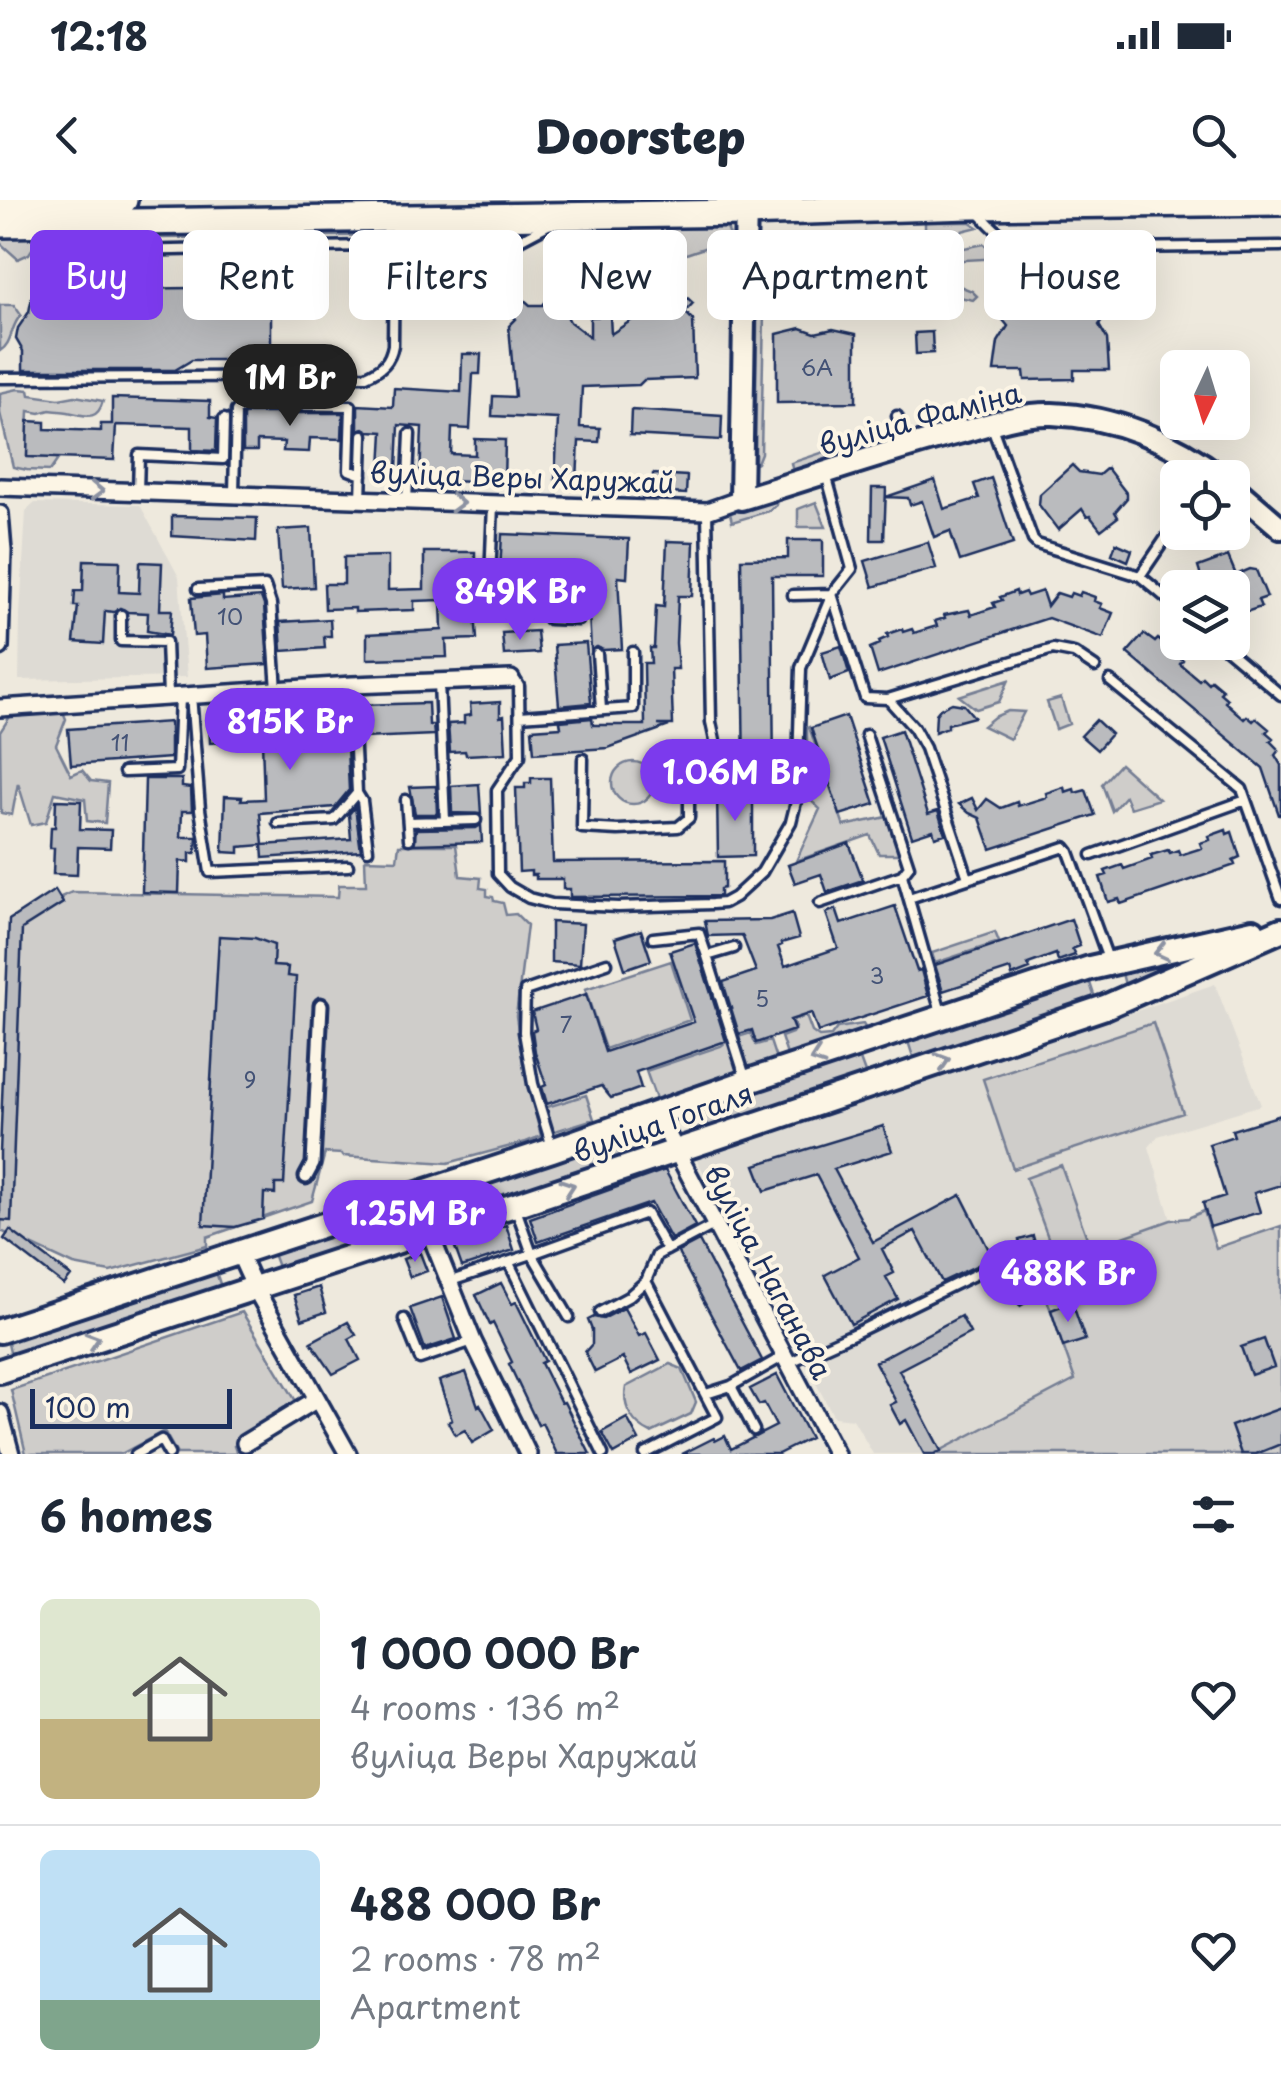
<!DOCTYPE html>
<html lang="en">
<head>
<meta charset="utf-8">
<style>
  body { margin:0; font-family:"Playpen Sans",sans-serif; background:#f6f6f7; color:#1f2937; height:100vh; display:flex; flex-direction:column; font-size:38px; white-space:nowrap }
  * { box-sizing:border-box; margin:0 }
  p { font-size:32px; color:#747a83 }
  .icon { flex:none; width:55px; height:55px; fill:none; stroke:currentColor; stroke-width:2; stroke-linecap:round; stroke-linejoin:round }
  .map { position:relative; height:1254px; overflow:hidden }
  .sheet { display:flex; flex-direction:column; background:#fff; flex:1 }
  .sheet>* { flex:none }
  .guide { position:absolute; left:30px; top:30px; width:1222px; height:90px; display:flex; gap:20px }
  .needle { width:65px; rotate:184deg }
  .controls { position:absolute; left:1160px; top:150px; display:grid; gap:20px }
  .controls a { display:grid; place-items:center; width:90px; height:90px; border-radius:15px; background:#fff; box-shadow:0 10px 40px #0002; font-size:50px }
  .scale { position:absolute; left:30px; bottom:25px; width:202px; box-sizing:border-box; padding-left:10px; border:5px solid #1b2f5e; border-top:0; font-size:28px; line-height:35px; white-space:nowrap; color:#1b2f5e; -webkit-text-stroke:8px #fcf5e5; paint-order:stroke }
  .price { position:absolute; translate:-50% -85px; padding:0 22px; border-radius:35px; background:#7c3aed; color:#fff; font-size:32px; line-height:65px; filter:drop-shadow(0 2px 5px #0008) }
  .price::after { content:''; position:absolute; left:50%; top:60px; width:30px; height:22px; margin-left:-15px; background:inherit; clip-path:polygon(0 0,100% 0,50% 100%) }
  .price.current { background:#222; color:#fff }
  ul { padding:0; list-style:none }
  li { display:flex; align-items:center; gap:30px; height:250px; padding:0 40px }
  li+li { border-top:2px solid #e0e1e3 }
  li span { display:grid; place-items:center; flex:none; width:280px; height:200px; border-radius:15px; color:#555 }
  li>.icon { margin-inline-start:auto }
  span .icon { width:120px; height:120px; fill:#fffc; stroke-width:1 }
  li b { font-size:42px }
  h2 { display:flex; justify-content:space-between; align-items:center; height:120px; padding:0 40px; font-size:42px }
  .chip { padding:0 35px; border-radius:15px; background:#fff; box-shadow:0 10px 40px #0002; font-size:35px; line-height:90px }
  .chip.current { background:#7c3aed; color:#fff }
  .status { display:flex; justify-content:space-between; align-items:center; height:70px; padding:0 50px; background:#fff; direction:ltr }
  .status svg { height:28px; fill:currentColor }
  header { display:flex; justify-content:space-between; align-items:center; height:130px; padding:0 40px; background:#fff; font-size:45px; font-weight:800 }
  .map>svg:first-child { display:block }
  .built { fill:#dedbd4 }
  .green { fill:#cfcdca; stroke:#757e94; stroke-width:2.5 }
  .building { fill:#babbbe; stroke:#1b2f5e; stroke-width:2.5 }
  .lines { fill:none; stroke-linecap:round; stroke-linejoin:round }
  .service-casing { stroke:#1b2f5e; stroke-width:15 }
  .pedestrian-casing { stroke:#1b2f5e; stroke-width:19 }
  .minor-casing { stroke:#1b2f5e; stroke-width:22 }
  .tertiary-casing { stroke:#1b2f5e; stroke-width:28 }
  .secondary-casing { stroke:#1b2f5e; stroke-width:30 }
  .primary-casing { stroke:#1b2f5e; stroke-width:32 }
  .service { stroke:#fcf5e5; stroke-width:8 }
  .pedestrian { stroke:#fcf5e5; stroke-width:11 }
  .minor { stroke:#fcf5e5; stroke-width:15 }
  .tertiary { stroke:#fcf5e5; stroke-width:20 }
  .secondary { stroke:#fcf5e5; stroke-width:22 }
  .primary { stroke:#fcf5e5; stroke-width:25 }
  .oneway { stroke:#8c92a2 }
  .labels { text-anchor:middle; stroke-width:8; stroke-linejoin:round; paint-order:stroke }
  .number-label { font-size:22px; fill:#435276 }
  .street-label { font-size:28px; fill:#1b2f5e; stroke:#fcf5e5 }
</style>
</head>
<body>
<div class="status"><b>12:18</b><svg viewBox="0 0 49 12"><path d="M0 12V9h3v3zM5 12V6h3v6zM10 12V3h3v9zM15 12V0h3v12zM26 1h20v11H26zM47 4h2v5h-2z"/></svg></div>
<header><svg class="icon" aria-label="back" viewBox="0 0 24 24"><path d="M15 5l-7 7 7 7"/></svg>Doorstep<svg class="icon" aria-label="search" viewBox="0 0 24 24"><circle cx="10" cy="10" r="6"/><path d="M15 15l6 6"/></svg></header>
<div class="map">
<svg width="1281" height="1254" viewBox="0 0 1281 1254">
  <rect width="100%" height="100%" fill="#eee9dd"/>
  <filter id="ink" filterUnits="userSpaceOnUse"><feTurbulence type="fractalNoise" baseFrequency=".01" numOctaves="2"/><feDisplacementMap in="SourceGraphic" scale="20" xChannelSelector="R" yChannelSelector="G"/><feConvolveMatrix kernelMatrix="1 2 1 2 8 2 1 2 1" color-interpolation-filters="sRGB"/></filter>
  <g filter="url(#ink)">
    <path class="built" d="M35,303L140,305L179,377L187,477L19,480L20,415L26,311Z
      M1215,784L1261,905L1158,936L1149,947L1171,1020L1036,1068L1075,1180L934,1254H873L853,1219L834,1217L693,953L988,862Z"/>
    <path class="green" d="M925,22H970L978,27L930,39L925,37Z
      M530,23L512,34L73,39L64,34Z
      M727,28L731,39L677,57L673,37L560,36L564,29Z
      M0,33H27L38,40L29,54L18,59L0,43Z
      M984,44L1003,58L927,62L923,56Z
      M758,60L765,66L761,253L757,263L755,264Z
      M950,82L972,91L977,96L973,100L955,96L927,98L923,91L929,86Z
      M0,105H14L21,115C10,126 13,143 0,151Z
      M18,189L29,190L30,195L59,199L75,196L103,201C97,223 84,215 68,212C62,211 56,211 50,210L40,213L29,211L27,256L59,258L50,271L27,270L13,267L0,213V193Z
      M893,229L896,240L793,273L791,263Z
      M777,299L776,305L769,311L732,322L730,313Z
      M816,302L826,327H798V309Z
      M1009,480L999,502L976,509L959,496Z
      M1061,498L1069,524L1056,529L1047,502Z
      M61,507L66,519L56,545L71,575L82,570L91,581L108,583L105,623L87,621L85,599L55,593L46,622L31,625L18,583L12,615L1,613L0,532L11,515Z
      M1008,511L1024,512L1010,539L983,526L994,517Z
      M809,527L844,626L887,617L900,654H879L870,635L796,661L820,609L807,597V528Z
      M612 583a21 21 0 1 1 42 0a21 21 0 1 1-42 0Z
      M1120,564L1159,599L1130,608L1125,596L1112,611L1102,584Z
      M399,645H456L460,676L481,678L480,688L487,689V696L493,697L494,701L503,703L506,715L516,714L527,725L516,816L524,869L541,936L526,942L448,963L343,956L342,954L325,953L312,1001L207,1037V1046L110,1072L74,1065L1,1031L15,724L62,700L61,697L72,692L338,697L339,685H366L365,659L397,660Z
      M995,732L999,742L935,763L932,753Z
      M1222,743L1132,788L1125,785L1122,773L1127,767Z
      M671,761L690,820L605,849L585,789Z
      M1088,777L1096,801L914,860L906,835Z
      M806,816L812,832L819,837L831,836L837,828L863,824L867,831L805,857L798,851L787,855L781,837L792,833L795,828L792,821Z
      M1153,823L1183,913L1013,969L983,879Z
      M751,833L756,845L770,841L776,859L749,868L747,866L738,871L656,899L646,871L721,846L730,839H739L738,837Z
      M857,851L867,878L692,937L683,910Z
      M586,895L594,919L552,932L544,908Z
      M637,929L646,955L281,1075L272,1051Z
      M1061,965L1087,1038L1053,1051L1026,978Z
      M1204,1011L1216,1048L1281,1026V1254H934L1075,1180L1036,1068L1171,1020L1188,1018Z
      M214,1066L223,1093L12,1161L6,1135Z
      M242,1112L299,1206L234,1246L237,1254H177L164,1231L121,1254H26L11,1190Z
      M670,1164L682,1169L696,1202L691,1214L651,1233C633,1225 622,1207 626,1187Z"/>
    <path class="building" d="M271,87V160H192L175,170H23V151L16,139L18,128L29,112L32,96L43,90Z
      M652,92L660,100L673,99L681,92L693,103L685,112L693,120L695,178L644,180L639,185L582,187L580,227L600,228L599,242L579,241L577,280L555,279L558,219L492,216L493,196L515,197L509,126L516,119L508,110L521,97L530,105H543L550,96L562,106L570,122L590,137V117L610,116L611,134L635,118L640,102Z
      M1065,97L1086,104L1104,118L1099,125L1107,139L1109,170H1074V179L1025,180L1024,171H994L998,142L1008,126L1003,120L1021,105L1031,100L1035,108L1048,106L1062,107Z
      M801,128L815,133L833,129L856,134V202L777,203V134Z
      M932,132L933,153L916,154L915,133Z
      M462,154H481L480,174H473L470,229L452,228L451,254L475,255V239L505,240L504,283L420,280L422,227L399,225L397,269L381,268L383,232L369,231L364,228L358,230V205L393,207L394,188L461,192Z
      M112,198L210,201V217L217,218L216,251L192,250V227L116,225L114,260L27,257L28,221L45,222V229L101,231V224H112Z
      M631,210L722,216L721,240L630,235Z
      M249,213H343L342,239L310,238L309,252L283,251L284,242L257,241V251H243V216Z
      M1072,265L1079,272L1099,275L1107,268L1127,294V298L1115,312L1118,317L1101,330L1090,316L1087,317L1082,309L1058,330L1039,305L1040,294Z
      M653,274L687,276L686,294L652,292Z
      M991,278L1013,344L960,361L950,331L934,337L922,301L910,305L908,298L886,297L935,280L944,309L979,298L974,284Z
      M872,288H886L884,340H871Z
      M172,316L257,318L256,341L172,336Z
      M311,328L314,387L282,389L278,330Z
      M502,334L629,339L627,378L618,377L622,449L603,450L597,447L591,450L589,413H594L593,376L500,373Z
      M788,340H823V376H772L774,574H744L741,359L788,358Z
      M667,341L694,342L692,396H678L676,443L678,469H671L673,525H658L669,526L608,548L534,553L532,529L561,527L560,521L592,518L593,525H645L644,463H651L650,448H654L656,406L664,407Z
      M928,342L936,368L873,387L865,361Z
      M1116,343L1132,350L1128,361L1112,354Z
      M424,352H475V376L454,377L455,414L475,413L477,439L446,440L447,457L367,459V434L442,430L441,400L414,401V410L355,412V408L325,409L324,384H344V357L388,356V390L424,389Z
      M1228,356L1236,375L1250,369L1256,370L1267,397L1258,400L1261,407L1240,414L1232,388H1199L1195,379L1201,377L1198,367Z
      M84,360L120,361L119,392L139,393L140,362L162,363L160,410H172L170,435L147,431L148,413L128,412L120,408L114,412L105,411L103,444L74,442L78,406H74L75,391H83Z
      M1016,391L1017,395L1025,392L1027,396L1042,391L1047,406L1057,393L1069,397L1071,393L1079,396L1081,392L1095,397L1094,401L1102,404L1100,408L1113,413L1103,438L1048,418L878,474L870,448L880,444L879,441L888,437L887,434L902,429L903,432L912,429L914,433L937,426L935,421L945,418L944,415L969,410L971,415L995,407L993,403L1002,400L1000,397Z
      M223,395V400L261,397L264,405L268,464L207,468L205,435L194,436L191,398Z
      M330,419L331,436H324L325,448L282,451L280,422Z
      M537,431L539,453L504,455L502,433Z
      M1144,434L1155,442L1158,439L1164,444L1167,441L1179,452L1176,454L1183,460L1180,464L1199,480L1202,477L1208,483L1211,480L1223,490L1220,493L1227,499L1225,502L1244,519L1247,516L1253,521L1256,518L1269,529L1266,532L1273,538L1270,541L1279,550L1275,555L1281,565V615H1279L1263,568L1127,453Z
      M586,443L591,503L559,506L554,445Z
      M841,446L849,473L830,480L822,452Z
      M500,502V517L504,516L506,553L466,555L465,551L450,552L448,524L464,523V516L471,515L470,504Z
      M428,503L429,525H433L434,535L362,538L360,505Z
      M952,503L964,505L974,517L948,524V527L935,532L936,514L940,509Z
      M345,504L349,590L335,607L260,613L263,645L351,639L349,614L355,607L361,651L263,658L262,645L239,647V653L223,652L225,596L242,597L241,600L264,599L262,540L210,543L209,518L261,515L260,507Z
      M846,516L875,604L840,615L811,528Z
      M1096,520L1111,534L1097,550L1081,536Z
      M170,522V558L71,565L68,529Z
      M901,530L928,614L938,611L945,634L935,637L933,630L912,637L880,537Z
      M531,578H550L553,662L724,661V688L720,689V696L570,697V689H563V679H536V675H531V671L519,672L516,588H525V583H531Z
      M145,579H182V587L191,588L192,611H182L181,637H197L196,653H190V662L180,661L179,693L142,692Z
      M479,584L481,614L452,613L451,586Z
      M436,586L437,614H415L410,587Z
      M1064,587L1065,592L1074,589L1075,593L1086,590L1095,615L991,649L980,618L969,613L959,604L972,598L978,610L987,599L1001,608L1017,602L1018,606L1047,597L1046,593Z
      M717,591H753V656L718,657Z
      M56,600L81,601L80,629L111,630L110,648L78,647L77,675L53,674L54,648H50L51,627H55Z
      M481,625L482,642L414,644L416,629L476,628Z
      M1226,630L1227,634L1232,632L1240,657L1233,660L1235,665L1121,704L1119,699L1108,702L1100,677L1107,675L1105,671L1122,665L1124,669L1152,659L1151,655L1168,650L1170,653L1178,650L1180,655L1202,648L1200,643L1210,640L1209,636Z
      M849,643L863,680L827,692L821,674L795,683L788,665Z
      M55,690L63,703L22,729L11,1021L0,1020V953L9,720Z
      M895,706L917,771L921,770L928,796L818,832L811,813L790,820L794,830L756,843L752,830L739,834L723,782L756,771L742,735L708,736L705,721L770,720L792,713L799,738L781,743L782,745L778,747L785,766L838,748L826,713L836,709L841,724Z
      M1071,719L1080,746L1072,749L1075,755L1058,761L1056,754L1028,764L1030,769L1012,776L1010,769L943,791L935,765Z
      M551,722L583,724L580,764L551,762Z
      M641,730L651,760L625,769L615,738Z
      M219,736L255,738L274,745L273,766L288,767L287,776L296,777L284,984H275V994L264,993L263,1019L235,1027L203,1025Z
      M695,743L726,841L636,872L641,888L630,892L611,898L601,886L547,904L542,887L546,885L535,852L532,831L536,829L532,812L586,794L605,852L694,822L670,751Z
      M1281,915V985L1254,993L1260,1012L1210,1027L1203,1003L1225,996L1209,944L1234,936L1232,930Z
      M883,926L892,951L834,969L873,1042L961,995L993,1058L942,1082L915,1031L882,1049L894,1073L886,1077L898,1099L851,1124L825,1075L859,1057L816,975L765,991L755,965Z
      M665,970L695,1026L671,1039L651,1003L538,1042L530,1018Z
      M506,1025L514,1050L462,1067L453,1042Z
      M10,1030L71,1076L64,1085L4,1039Z
      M1033,1036L1038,1054L1024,1058L1019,1040Z
      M699,1041L762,1160L741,1171L679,1055L678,1052Z
      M420,1053L427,1071L410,1077L403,1059Z
      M1022,1075L1034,1098L1020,1106L1008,1083Z
      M501,1083L512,1104L516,1102L545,1161L541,1163L561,1203L564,1202L590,1254H557L542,1223L538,1225L509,1164L512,1162L493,1123L490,1125L476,1095Z
      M319,1087L326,1112L302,1120L294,1095Z
      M442,1097L456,1139L425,1149L410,1108Z
      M1072,1102L1085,1140L1063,1147L1051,1110Z
      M624,1108L639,1136L646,1133L660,1160L631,1174L623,1158L595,1172L585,1152L592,1144V1130L588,1120L594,1117L603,1119Z
      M961,1116L970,1133L899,1170L941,1251L934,1254H924L906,1220L900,1224L890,1205L896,1202L875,1162Z
      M348,1122L356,1135L349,1139L360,1160L333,1174L311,1142Z
      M1264,1139L1274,1167L1251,1175L1241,1147Z
      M466,1172L478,1206L480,1204L494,1230L472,1243L465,1230L455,1235L448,1222L452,1220L439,1181Z
      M777,1175L810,1238L778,1254H682L714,1238L715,1241L725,1236L731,1249L776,1226L764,1203L759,1205L750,1189Z
      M1281,1208V1244L1256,1254H1241L1231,1226Z
      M627,1218L639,1240L614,1254L602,1232Z"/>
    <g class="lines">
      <g class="service-casing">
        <path id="service" d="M978,12C999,34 1008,46 1039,49L1281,46
          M39,33L51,42L79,52L514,43L550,24
          M358,69V46
          M0,178L366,176C382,169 390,162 393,145L394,46
          M897,216L906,246
          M991,224L1033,340L1037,344L1140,376L1178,408
          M138,292L139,255L223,259L224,219
          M234,293L236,211L247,205L351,206L349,270L362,275
          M361,300L363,235
          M407,301L410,234
          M493,304L490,380L550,381L549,419L578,420
          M1140,376L1178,320
          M198,389L265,386L271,404L277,490
          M832,394L865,498L888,499L1053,449L1074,453L1095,467
          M793,395L832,394
          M121,415V441L166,442L168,497
          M1218,442L1281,495
          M597,454L601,509
          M511,479L516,481L519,486L520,556L497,590L498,674L510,687L529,698L552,704L618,707L712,704L724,703L735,697L762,672L791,622L797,598L801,468L832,394L852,369L826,274
          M1110,481L1242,589L1281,699
          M439,482L445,621
          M352,485L357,593L362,601L368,650
          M191,495L200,609L210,672L348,666
          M888,499L914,528L925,548L968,678
          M520,516L633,508V452
          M866,535L909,666L902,675L942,816
          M583,559L582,628L618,630L678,627L689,618V592L719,559L711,522L707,311
          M124,572L177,570L180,497
          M406,600L409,639
          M408,622L476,620
          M278,623L334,620L357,593
          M1092,655L1246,600
          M909,698L1065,647L1069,652L1108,759
          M820,703L902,675
          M653,738L699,733L707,756
          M734,748L707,756L745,877
          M552,947L533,884L524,832L525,791L607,763
          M509,1063L603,1254
          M448,1082L532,1054L516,1009
          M600,1112L628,1097L646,1081
          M569,1117L532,1054L646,1013L667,1050
          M404,1119L420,1159L473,1141
          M788,1163L855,1133L1017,1054
          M731,1186L754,1230
          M706,1194L731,1186L784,1156
          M136,1254L161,1240L169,1254
          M645,1254L717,1217L646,1081L657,1055L714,1025"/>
      </g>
      <g class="pedestrian-casing">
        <path id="pedestrian" d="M306,977L313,964L321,805"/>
      </g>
      <g class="minor-casing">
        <path id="minor" d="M0,287L707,311L741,299
          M0,314L3,351L0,447
          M0,508L352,485L511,479
          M657,914L836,1254
          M429,1031L473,1141L528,1254
          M239,1053L255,1088L348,1254
          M0,1213L11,1254
          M245,1243L317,1199"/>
      </g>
      <g class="tertiary-casing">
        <path id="tertiary" d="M746,0L741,299C815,277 887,251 962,232C991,224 1021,213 1052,214C1114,216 1173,241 1222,278
          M1232,286L1281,328"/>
      </g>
      <g class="secondary-casing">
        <path id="secondary" d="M0,1131L552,950L746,882L1090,768L1253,731
          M0,1171L429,1031L515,1005L1105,807L1281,730"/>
      </g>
      <g class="primary-casing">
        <path id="primary" d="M0,3L124,0
          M0,24L746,13L971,6L1281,2"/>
      </g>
      <use href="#service" class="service"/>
      <use href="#pedestrian" class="pedestrian"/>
      <use href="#minor" class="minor"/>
      <use href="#tertiary" class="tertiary"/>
      <use href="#secondary" class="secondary"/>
      <use href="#primary" class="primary"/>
    </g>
    <defs><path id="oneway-chevron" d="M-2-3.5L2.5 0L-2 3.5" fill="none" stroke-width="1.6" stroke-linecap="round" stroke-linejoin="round" transform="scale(2.5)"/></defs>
    <g class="oneway">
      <use href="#oneway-chevron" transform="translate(97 291) rotate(1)"/>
      <use href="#oneway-chevron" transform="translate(457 303) rotate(2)"/>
      <use href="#oneway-chevron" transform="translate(1161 752) rotate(167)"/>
      <use href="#oneway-chevron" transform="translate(817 858) rotate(161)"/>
      <use href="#oneway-chevron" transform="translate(943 861) rotate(-18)"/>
      <use href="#oneway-chevron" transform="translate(568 987) rotate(-19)"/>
      <use href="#oneway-chevron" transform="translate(93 1140) rotate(-18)"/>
    </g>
  </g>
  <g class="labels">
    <g class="number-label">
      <text x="817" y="176">6А</text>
      <text x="230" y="425">10</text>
      <text x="120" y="551">11</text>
      <text x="877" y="784">3</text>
      <text x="762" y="807">5</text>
      <text x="566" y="833">7</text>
      <text x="250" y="888">9</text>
    </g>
    <g class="street-label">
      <text transform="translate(920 219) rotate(-15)" y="10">вуліца Фаміна</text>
      <text transform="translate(522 278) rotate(2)" y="10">вуліца Веры Харужай</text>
      <text transform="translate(663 923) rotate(-19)" y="10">вуліца Гогаля</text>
      <text transform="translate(768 1072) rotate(62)" y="10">вуліца Наганава</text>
    </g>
  </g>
</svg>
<div class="controls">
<a><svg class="needle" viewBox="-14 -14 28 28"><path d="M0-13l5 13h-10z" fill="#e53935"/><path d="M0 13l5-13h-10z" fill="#747a83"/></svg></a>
<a><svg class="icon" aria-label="locate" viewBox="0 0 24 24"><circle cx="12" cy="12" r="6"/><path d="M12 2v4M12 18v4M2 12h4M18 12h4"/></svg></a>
<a><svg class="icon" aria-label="layers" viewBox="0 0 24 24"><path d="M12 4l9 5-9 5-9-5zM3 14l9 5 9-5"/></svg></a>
</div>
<div class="scale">100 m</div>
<b class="price current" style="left:290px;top:229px">1M Br</b>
<b class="price" style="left:520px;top:443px">849K Br</b>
<b class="price" style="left:290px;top:573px">815K Br</b>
<b class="price" style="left:735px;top:624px">1.06M Br</b>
<b class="price" style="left:415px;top:1065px">1.25M Br</b>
<b class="price" style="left:1068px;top:1125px">488K Br</b>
<div class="guide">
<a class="chip current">Buy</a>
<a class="chip">Rent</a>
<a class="chip">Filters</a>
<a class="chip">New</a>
<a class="chip">Apartment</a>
<a class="chip">House</a>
</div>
</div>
<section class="sheet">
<h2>6 homes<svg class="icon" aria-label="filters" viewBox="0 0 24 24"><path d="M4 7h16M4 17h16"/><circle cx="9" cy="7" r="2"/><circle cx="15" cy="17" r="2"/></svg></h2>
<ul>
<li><span style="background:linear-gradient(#dfe7d0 60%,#c2b280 0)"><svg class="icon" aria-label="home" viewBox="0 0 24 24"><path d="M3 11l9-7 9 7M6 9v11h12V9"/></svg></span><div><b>1 000 000 Br</b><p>4 rooms · 136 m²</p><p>вуліца Веры Харужай</p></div><svg class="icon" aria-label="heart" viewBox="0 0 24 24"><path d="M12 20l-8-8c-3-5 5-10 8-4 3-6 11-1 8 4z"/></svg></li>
<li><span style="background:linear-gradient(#bfe0f5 75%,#7fa58c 0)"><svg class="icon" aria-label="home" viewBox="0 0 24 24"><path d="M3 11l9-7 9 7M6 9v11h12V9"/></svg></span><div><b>488 000 Br</b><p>2 rooms · 78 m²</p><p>Apartment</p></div><svg class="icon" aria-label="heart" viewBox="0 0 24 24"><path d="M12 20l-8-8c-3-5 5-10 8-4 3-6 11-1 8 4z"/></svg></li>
</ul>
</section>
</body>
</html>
